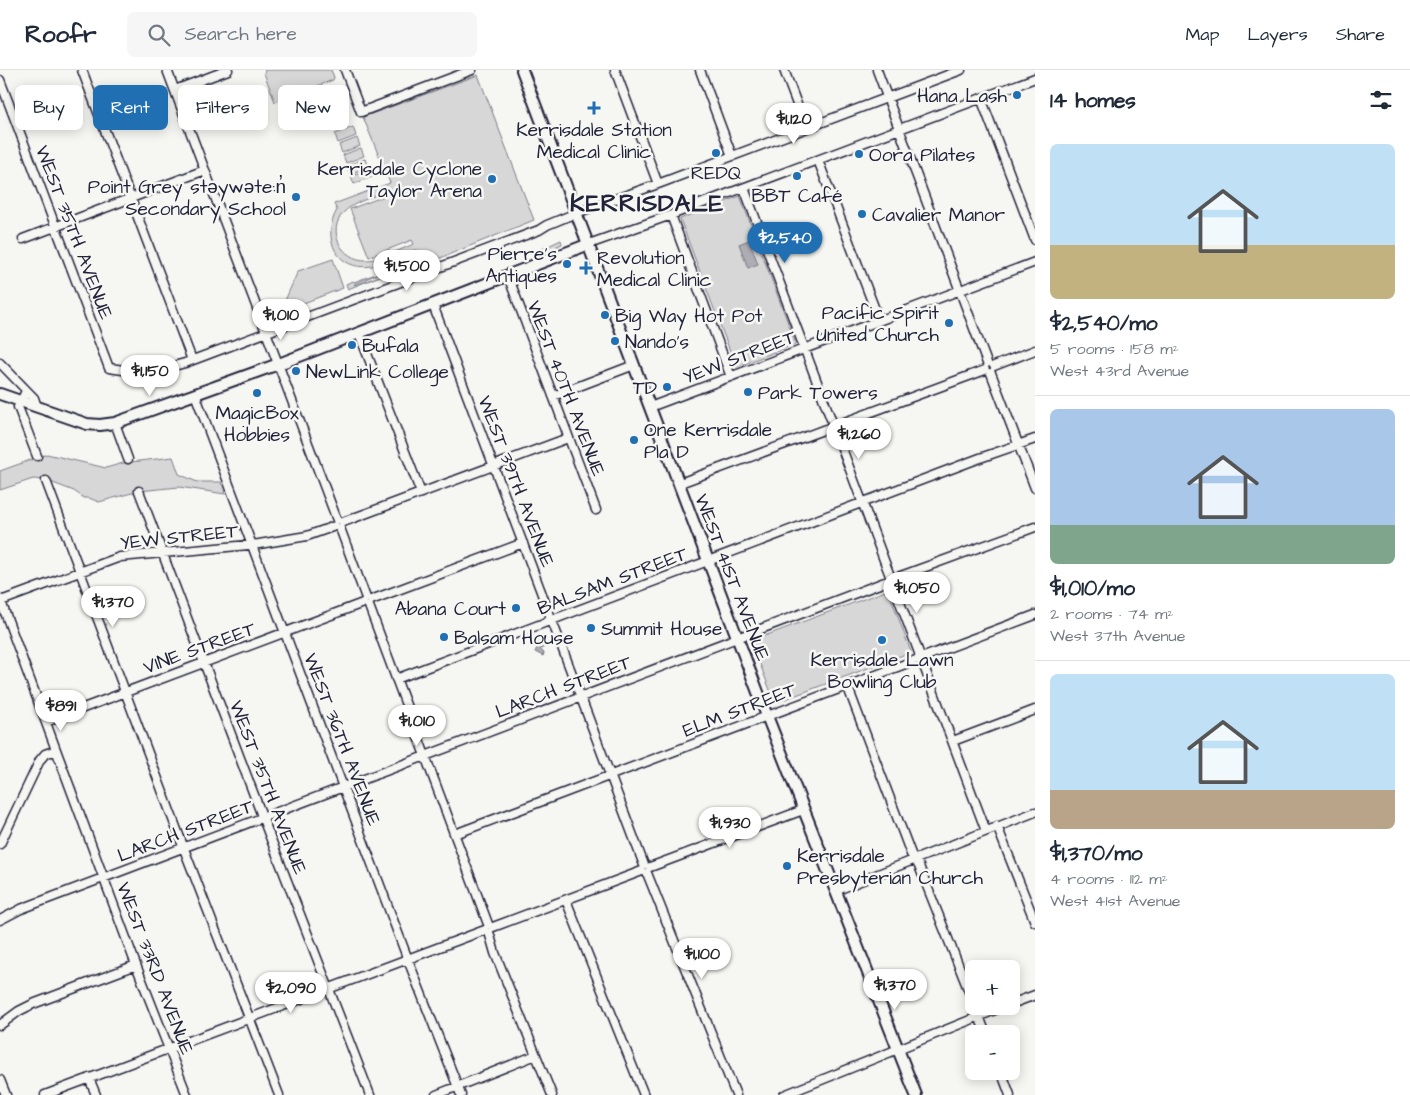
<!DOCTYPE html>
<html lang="en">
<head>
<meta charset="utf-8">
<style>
  body { margin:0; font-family:"Architects Daughter",sans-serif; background:#f6f6f7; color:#1f2937; height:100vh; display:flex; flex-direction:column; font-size:19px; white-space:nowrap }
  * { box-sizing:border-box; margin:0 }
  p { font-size:16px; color:#747a83 }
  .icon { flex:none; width:28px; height:28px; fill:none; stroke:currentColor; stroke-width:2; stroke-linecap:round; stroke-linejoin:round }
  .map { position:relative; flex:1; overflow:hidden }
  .drawer { display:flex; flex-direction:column; background:#fff; width:375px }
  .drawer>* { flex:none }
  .banner { position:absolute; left:15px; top:15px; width:475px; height:45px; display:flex; gap:10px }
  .tools { position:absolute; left:965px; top:890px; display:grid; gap:10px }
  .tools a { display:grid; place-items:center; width:55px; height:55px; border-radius:8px; background:#fff; box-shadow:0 2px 12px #0003; font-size:25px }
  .price { position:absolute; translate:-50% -42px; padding:0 11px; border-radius:18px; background:#fff; color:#222; font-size:16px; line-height:32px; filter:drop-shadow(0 1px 2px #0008) }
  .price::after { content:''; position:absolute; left:50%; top:30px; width:15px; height:11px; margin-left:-8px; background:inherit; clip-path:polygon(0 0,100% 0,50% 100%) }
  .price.active { background:#1f6fb2; color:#fff }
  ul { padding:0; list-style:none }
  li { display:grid; align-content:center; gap:10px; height:265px; padding:0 15px }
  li+li { border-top:1px solid #e0e1e3 }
  li span { display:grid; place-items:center; height:155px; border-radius:8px; color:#555 }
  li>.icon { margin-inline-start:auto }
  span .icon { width:90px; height:90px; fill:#fffc; stroke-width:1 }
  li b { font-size:21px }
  h2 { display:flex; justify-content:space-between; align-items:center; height:60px; padding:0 15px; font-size:21px }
  .tag { padding:0 18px; border-radius:8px; background:#fff; box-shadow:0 2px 12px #0003; font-size:18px; line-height:45px }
  .tag.active { background:#1f6fb2; color:#fff }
  header { display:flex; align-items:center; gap:30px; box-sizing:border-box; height:70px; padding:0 25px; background:#fff; border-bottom:1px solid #e0e1e3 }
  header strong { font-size:24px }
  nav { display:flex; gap:28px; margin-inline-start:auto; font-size:18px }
  .search { width:350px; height:45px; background:#f6f6f7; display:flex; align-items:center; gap:12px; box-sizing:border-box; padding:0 18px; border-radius:8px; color:#747a83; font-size:19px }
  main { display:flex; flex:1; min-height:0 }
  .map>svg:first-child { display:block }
  .green { fill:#d7d7d7; stroke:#7c7c89; fill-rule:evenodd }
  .water { fill:#adadb3; stroke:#757583 }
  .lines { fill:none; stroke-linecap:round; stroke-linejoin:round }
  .minor-casing { stroke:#22223b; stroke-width:11 }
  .major-casing { stroke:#22223b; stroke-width:14 }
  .minor { stroke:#f6f6f2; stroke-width:8 }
  .major { stroke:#f6f6f2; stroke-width:10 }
  .poi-dot { fill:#1f6fb2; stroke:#f6f6f2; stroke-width:2 }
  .labels { text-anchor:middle; stroke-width:5; stroke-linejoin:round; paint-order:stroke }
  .poi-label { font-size:19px; fill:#22223b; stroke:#f6f6f2; text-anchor:start }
  .street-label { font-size:19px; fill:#22223b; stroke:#f6f6f2 }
  .district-label { font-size:24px; font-weight:bold; letter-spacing:1px; fill:#22223b; stroke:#f6f6f2 }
</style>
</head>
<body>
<header>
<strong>Roofr</strong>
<div class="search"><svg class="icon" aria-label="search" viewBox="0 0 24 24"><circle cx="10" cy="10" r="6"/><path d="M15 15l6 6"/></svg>Search here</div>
<nav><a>Map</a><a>Layers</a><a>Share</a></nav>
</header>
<main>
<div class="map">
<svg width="1035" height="1025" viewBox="0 0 1035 1025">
  <rect width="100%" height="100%" fill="#f6f6f2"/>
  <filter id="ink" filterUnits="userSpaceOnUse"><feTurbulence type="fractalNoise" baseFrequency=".02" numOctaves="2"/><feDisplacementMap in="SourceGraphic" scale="10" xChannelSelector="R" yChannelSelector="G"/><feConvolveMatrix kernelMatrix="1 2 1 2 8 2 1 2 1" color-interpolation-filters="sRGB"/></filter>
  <g filter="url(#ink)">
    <path class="green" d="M265,0H331L334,7L333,10L275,32L264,3Z
      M478,5L534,150L423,195L416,180C402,185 387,194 372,196C337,202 321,168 337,140L334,134L390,113L363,47ZM393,120V123L350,139L369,187L412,170L414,174C401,179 380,190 367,190C341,191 326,160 344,142C353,132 380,124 393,120Z
      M218,16L228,17L232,31L226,35L230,45L225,46L216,22Z
      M324,17L328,19L330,26C326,33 320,35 312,33L309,26L310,24Z
      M307,24L311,35L291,43L287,32Z
      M353,57L356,66L338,73L335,64Z
      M357,68L360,76L342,83L339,75Z
      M361,78L364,86L346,93L343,85Z
      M365,89L368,97L350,104L347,95Z
      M369,99L372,107L354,114L351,106Z
      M740,126L796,274L736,297L680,149Z
      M561,170L562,174L557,176V178L543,183L542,179Z
      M333,189L343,218L280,242L298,201Z
      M389,199L354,214L355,215L390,202L348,219L346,214L353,211L354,212Z
      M47,384L106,398L123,393L173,387L179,404L197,412H221L225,424L179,417L139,421L99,432L89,428H84L74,421L45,410L33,409L0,420V401Z
      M888,520L911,582L775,633L751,571Z"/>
    <path class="water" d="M749,170L758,194L748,198L739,174Z
      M541,570H544L546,573L545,577L540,579L544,583L543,586L535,582Z"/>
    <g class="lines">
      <g class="minor-casing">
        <path id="minor" d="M82,0L192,290
          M167,0L337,450
          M345,0L361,42L472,0
          M615,0L658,114
          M700,0L732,86
          M784,0L806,58
          M877,0L987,293
          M0,10L109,298C136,303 159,301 185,293L539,160L547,155L576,143L658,114L961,0
          M175,20L228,0
          M981,28L1035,170
          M818,90L879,250
          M744,118L986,761
          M671,145L731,307
          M23,169L205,100
          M589,174L671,145L1035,8
          M508,206L596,440
          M433,235L644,795
          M359,263L421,423
          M0,293L34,328L37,337
          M994,296L1035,280
          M991,303L1035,418
          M26,321L18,337L37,386
          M195,324L410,895L461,1025
          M553,326L634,295
          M650,337L1035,192
          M115,353L128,389
          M46,411L186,784L279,1025
          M680,413L985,300
          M139,421L265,754L370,1025
          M343,452L568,368
          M340,458L366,528
          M0,529L136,895L187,1025
          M371,530L523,473
          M1,531L120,487L259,474L307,466L335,456
          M369,536L488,854
          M396,609L980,388L1035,369
          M847,615L911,784L919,796L974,934
          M46,652L363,533
          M953,671L1035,640
          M997,756L1035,852
          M455,764L1035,545
          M0,774L40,690L45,684L56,680
          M650,797L803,740
          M647,803L736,1025
          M835,821L1035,742
          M566,830L644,1025
          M0,850L21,839L898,507L1035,457
          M493,857L642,801
          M489,862L495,883L552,1025
          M1011,934L1035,925
          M975,936L986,964
          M0,955L19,941L33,934L136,895
          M1001,1001L1010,1025
          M89,1008L96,1025
          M0,1010L6,1025
          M45,1025L485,860
          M436,1025L536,985
          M784,1025L1005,936"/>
      </g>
      <g class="major-casing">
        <path id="major" d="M522,0L767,646L916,1025
          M0,324L87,354L100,355L115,353L284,292L589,174"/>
      </g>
      <use href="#minor" class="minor"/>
      <use href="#major" class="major"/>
    </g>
  </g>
  <g class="poi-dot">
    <circle cx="1017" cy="25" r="5"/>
    <path d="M591.5 30.5h5v5h5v5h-5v5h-5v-5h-5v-5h5z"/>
    <circle cx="716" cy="83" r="5"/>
    <circle cx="859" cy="84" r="5"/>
    <circle cx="797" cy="106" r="5"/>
    <circle cx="492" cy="109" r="5"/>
    <circle cx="296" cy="127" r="5"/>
    <circle cx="862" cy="144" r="5"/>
    <circle cx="567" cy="194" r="5"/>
    <path d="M583.5 190.5h5v5h5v5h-5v5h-5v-5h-5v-5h5z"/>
    <circle cx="605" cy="245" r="5"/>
    <circle cx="949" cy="253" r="5"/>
    <circle cx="615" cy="271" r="5"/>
    <circle cx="352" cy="275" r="5"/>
    <circle cx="296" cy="301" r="5"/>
    <circle cx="667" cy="317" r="5"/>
    <circle cx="748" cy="322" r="5"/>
    <circle cx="257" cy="323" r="5"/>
    <circle cx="634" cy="370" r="5"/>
    <circle cx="516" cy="538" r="5"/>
    <circle cx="591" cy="558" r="5"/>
    <circle cx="444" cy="567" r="5"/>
    <circle cx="882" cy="570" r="5"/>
    <circle cx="787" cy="796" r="5"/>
  </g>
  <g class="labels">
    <g class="poi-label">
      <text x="1007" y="32" text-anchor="end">Hana Lash</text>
      <text x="594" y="66" text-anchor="middle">Kerrisdale Station<tspan x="594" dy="22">Medical Clinic</tspan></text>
      <text x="869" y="91">Oora Pilates</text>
      <text x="482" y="105" text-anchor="end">Kerrisdale Cyclone<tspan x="482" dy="22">Taylor Arena</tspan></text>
      <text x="716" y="109" text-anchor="middle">REDQ</text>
      <text x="286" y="123" text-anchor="end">Point Grey stəywəte:n̓<tspan x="286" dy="22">Secondary School</tspan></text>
      <text x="797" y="132" text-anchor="middle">BBT Café</text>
      <text x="872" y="151">Cavalier Manor</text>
      <text x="557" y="190" text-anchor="end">Pierre's<tspan x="557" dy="22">Antiques</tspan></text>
      <text x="597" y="194">Revolution<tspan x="597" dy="22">Medical Clinic</tspan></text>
      <text x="939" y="249" text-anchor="end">Pacific Spirit<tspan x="939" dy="22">United Church</tspan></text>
      <text x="615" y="252">Big Way Hot Pot</text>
      <text x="625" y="278">Nando's</text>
      <text x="362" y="282">Bufala</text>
      <text x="306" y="308">NewLink College</text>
      <text x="657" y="324" text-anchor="end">TD</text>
      <text x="758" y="329">Park Towers</text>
      <text x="257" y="349" text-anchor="middle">MagicBox<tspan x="257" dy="22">Hobbies</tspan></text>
      <text x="644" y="366">One Kerrisdale<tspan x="644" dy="22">Pla D</tspan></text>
      <text x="506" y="545" text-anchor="end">Abana Court</text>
      <text x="601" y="565">Summit House</text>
      <text x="454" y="574">Balsam House</text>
      <text x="882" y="596" text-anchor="middle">Kerrisdale Lawn<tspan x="882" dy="22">Bowling Club</tspan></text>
      <text x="797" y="792">Kerrisdale<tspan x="797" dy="22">Presbyterian Church</tspan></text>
    </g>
    <g class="street-label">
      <text transform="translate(75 162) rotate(69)" y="7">WEST 35TH AVENUE</text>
      <text transform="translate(739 286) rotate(-21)" y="7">YEW STREET</text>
      <text transform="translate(567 318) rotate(69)" y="7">WEST 40TH AVENUE</text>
      <text transform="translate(517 411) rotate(69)" y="7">WEST 39TH AVENUE</text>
      <text transform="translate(179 466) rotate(-6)" y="7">YEW STREET</text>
      <text transform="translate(733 507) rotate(69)" y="7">WEST 41ST AVENUE</text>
      <text transform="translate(612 510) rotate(-21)" y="7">BALSAM STREET</text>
      <text transform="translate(199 577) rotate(-20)" y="7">VINE STREET</text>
      <text transform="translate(563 616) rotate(-21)" y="7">LARCH STREET</text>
      <text transform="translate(739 639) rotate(-21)" y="7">ELM STREET</text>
      <text transform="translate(343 669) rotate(69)" y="7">WEST 36TH AVENUE</text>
      <text transform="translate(269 717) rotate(69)" y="7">WEST 35TH AVENUE</text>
      <text transform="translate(185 760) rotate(-21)" y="7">LARCH STREET</text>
      <text transform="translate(156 898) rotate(69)" y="7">WEST 33RD AVENUE</text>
    </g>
    <g class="district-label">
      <text x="647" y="141">KERRISDALE</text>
    </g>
  </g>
</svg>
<div class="tools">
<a>+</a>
<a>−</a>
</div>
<b class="price" style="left:794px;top:75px">$1,120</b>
<b class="price active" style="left:785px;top:194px">$2,540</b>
<b class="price" style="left:407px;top:222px">$1,500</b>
<b class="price" style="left:281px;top:271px">$1,010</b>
<b class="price" style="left:150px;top:327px">$1,150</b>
<b class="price" style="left:859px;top:390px">$1,260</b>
<b class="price" style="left:917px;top:544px">$1,050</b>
<b class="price" style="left:113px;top:558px">$1,370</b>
<b class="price" style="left:61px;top:662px">$891</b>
<b class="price" style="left:417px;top:677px">$1,010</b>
<b class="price" style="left:730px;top:779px">$1,930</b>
<b class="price" style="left:702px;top:910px">$1,100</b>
<b class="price" style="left:895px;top:941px">$1,370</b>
<b class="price" style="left:291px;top:944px">$2,090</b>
<div class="banner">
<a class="tag">Buy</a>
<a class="tag active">Rent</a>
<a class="tag">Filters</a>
<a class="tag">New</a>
</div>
</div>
<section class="drawer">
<h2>14 homes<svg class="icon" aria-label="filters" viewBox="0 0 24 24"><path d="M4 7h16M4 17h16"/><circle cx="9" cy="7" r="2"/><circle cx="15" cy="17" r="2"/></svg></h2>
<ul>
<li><span style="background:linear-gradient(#bfe0f5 65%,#c2b280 0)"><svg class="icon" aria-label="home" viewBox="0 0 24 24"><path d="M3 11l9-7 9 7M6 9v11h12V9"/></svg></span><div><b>$2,540/mo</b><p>5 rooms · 158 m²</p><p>West 43rd Avenue</p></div></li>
<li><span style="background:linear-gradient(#a9c7e8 75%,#7fa58c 0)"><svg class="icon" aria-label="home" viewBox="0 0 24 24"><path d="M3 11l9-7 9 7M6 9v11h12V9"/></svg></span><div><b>$1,010/mo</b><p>2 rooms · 74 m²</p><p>West 37th Avenue</p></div></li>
<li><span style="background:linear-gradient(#bfe0f5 75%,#b9a48a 0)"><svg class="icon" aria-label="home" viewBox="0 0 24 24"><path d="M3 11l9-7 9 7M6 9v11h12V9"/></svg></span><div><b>$1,370/mo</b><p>4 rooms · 112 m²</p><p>West 41st Avenue</p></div></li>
</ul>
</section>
</main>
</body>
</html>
